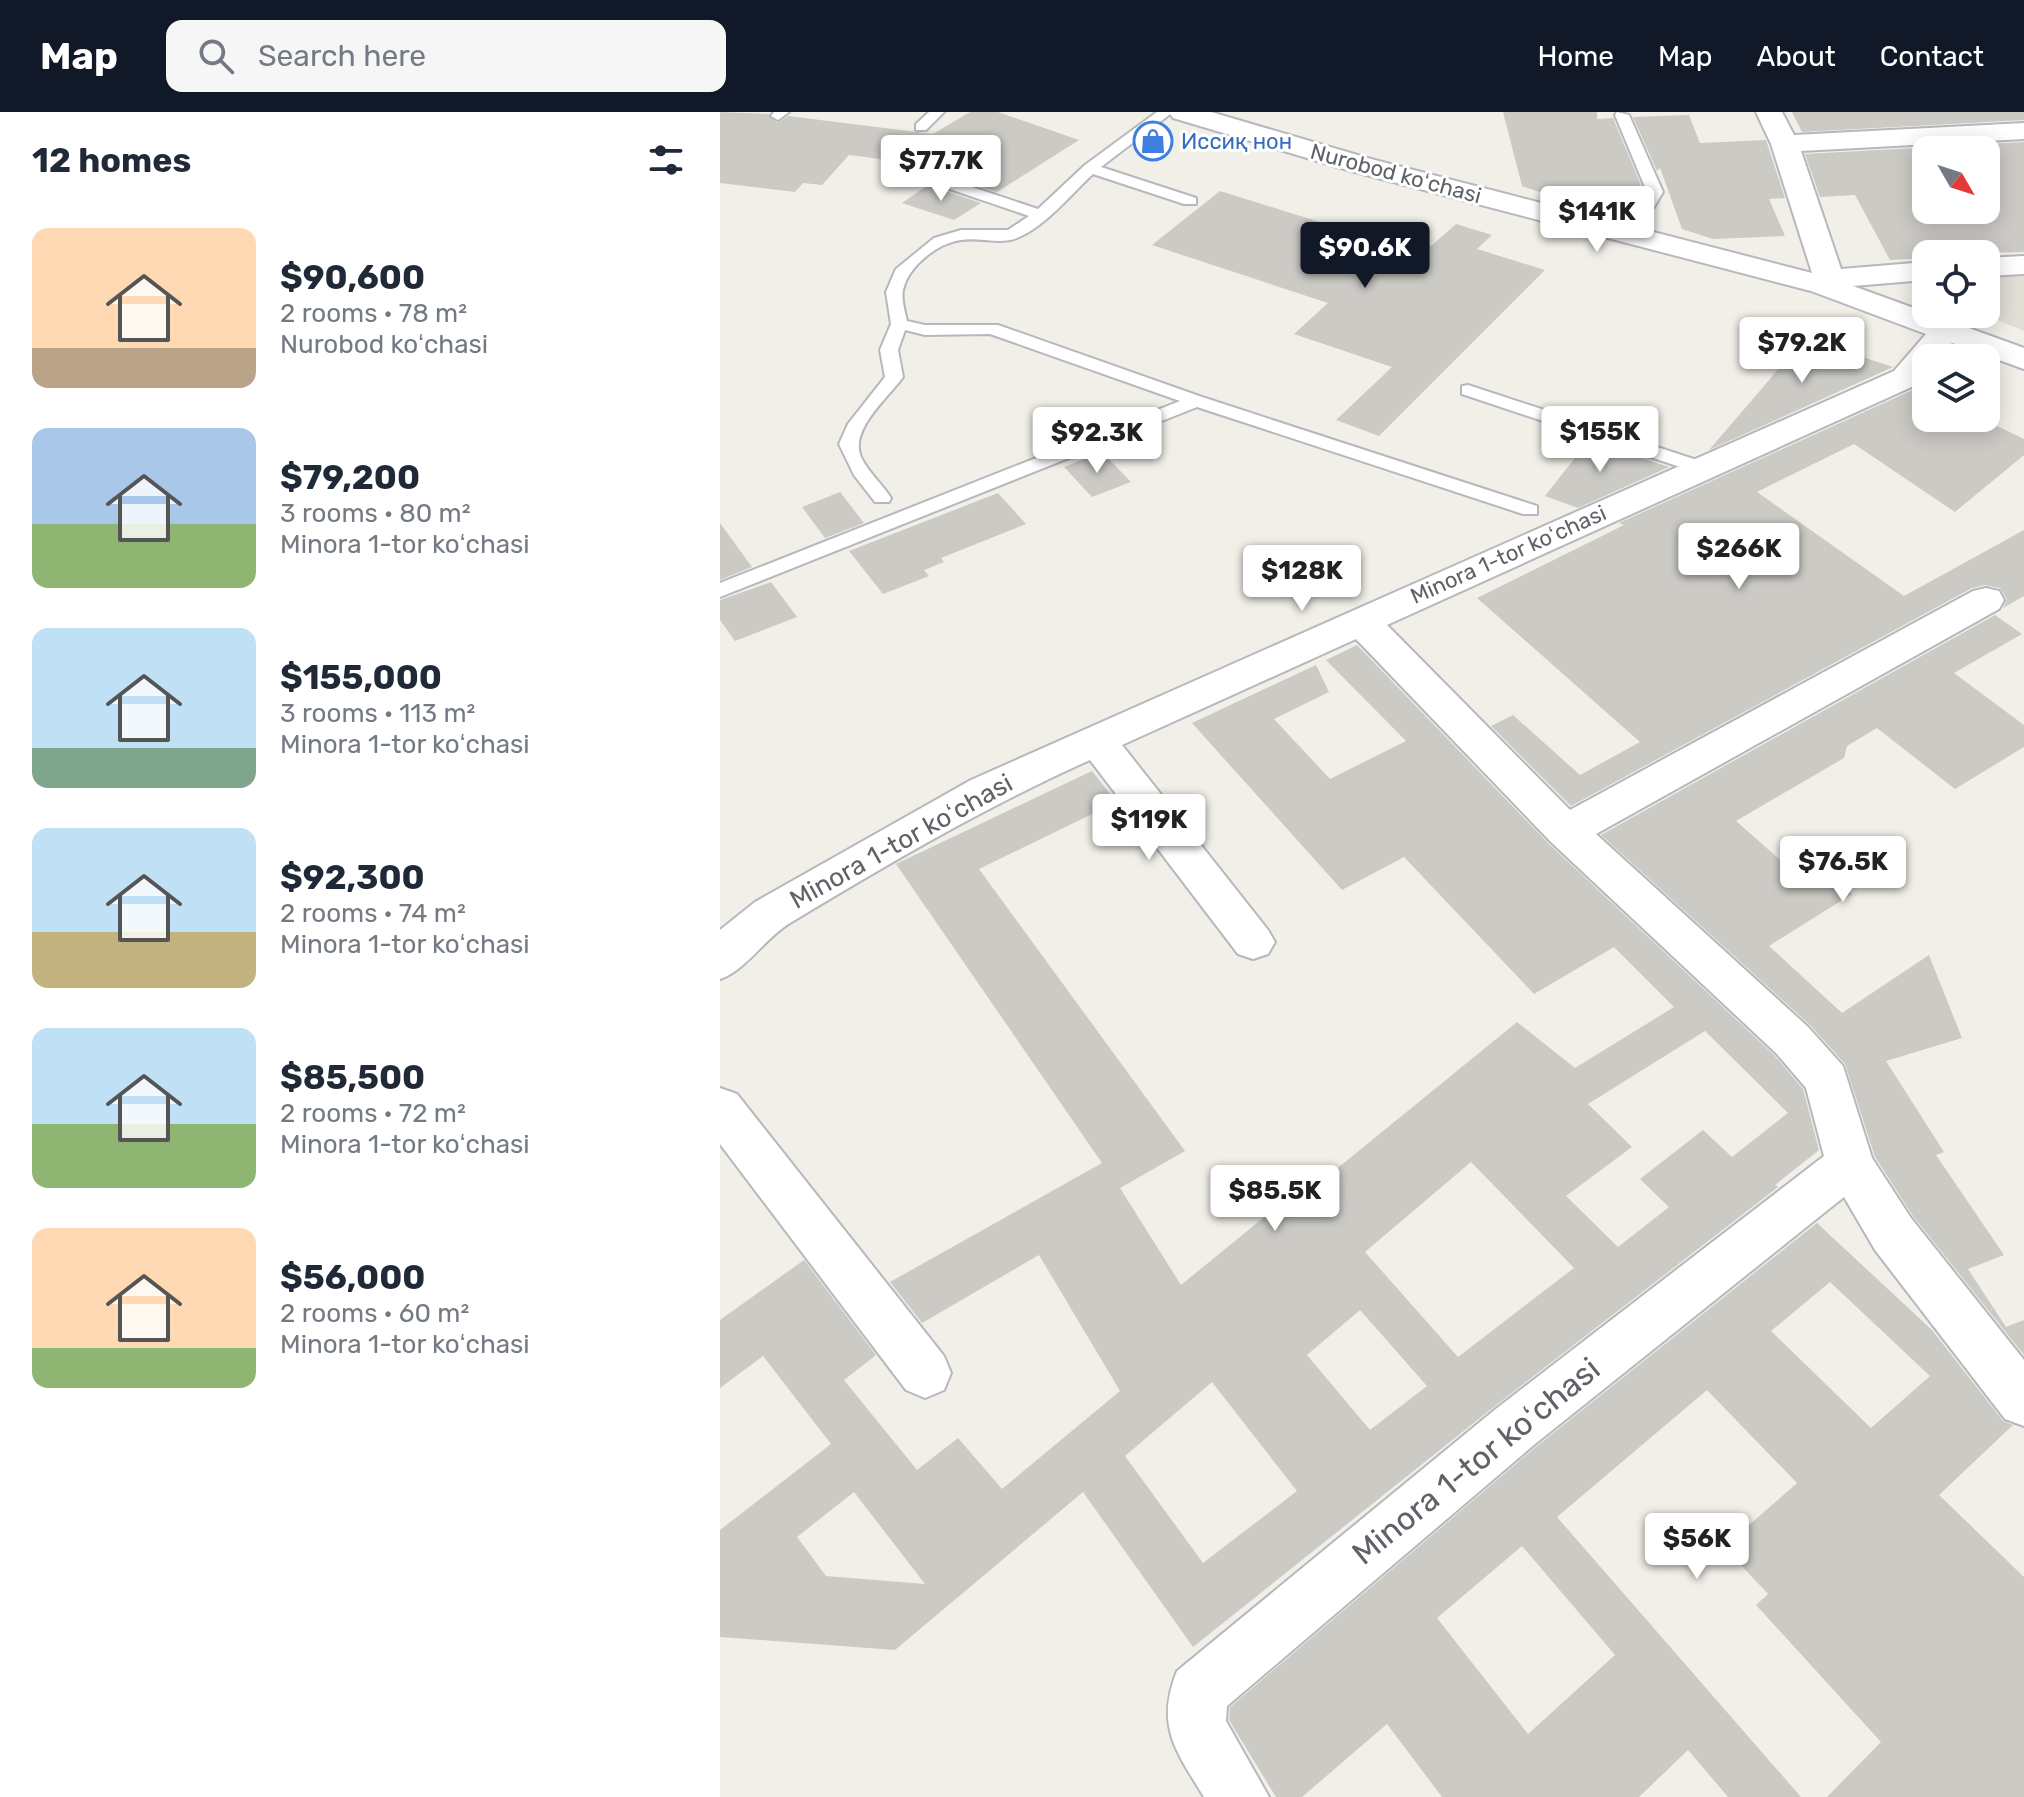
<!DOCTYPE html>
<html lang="en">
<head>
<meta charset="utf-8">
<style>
  body { margin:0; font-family:Rubik,sans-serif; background:#f6f6f7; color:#1f2937; height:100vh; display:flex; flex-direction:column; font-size:30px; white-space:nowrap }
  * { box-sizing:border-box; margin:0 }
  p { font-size:26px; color:#747a83 }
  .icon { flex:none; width:44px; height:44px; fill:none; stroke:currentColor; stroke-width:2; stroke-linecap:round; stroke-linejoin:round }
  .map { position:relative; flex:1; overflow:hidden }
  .side { display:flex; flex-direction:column; background:#fff; width:720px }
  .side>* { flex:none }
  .needle { width:52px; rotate:129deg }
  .tools { position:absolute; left:1192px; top:24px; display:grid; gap:16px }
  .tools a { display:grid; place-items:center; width:88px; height:88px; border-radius:16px; background:#fff; box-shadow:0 4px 20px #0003; font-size:40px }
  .price { position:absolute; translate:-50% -68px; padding:0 18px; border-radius:8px; background:#fff; color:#222; font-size:26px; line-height:52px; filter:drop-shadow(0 2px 4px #0008) }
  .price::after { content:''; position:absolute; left:50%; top:48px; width:24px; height:18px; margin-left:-12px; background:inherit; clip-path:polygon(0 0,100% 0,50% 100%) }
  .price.selected { background:#111827; color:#fff }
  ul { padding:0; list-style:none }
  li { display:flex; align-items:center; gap:24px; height:200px; padding:0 32px }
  li span { display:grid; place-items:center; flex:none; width:224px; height:160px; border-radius:16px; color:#555 }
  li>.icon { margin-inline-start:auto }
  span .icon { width:96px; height:96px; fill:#fffc; stroke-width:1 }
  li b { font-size:34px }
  h2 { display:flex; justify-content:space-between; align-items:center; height:96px; padding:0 32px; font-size:34px }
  header { display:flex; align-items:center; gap:48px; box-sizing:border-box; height:112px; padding:0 40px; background:#111827; color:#fff }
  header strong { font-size:38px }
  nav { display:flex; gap:44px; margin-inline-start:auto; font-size:28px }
  .search { width:560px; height:72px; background:#f6f6f7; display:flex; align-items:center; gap:20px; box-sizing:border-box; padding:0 28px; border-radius:16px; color:#747a83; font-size:30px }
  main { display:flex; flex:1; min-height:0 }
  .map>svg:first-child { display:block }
  .education { fill:#e1ded6 }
  .building { fill:#cccac5; fill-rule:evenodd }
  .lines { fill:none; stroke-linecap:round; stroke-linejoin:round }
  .service-casing { stroke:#b5b8bc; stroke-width:4 }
  .minor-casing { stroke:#b5b8bc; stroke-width:4 }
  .service { fill:#fff; fill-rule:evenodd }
  .minor { fill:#fff; fill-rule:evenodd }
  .labels { text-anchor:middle; stroke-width:6; stroke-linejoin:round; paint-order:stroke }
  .far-shop-label { font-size:22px; fill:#366cbe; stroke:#fff; text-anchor:start }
  .far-street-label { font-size:22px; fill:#5f6368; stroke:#fff }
  .street-label { font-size:26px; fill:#5f6368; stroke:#fff }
  .near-street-label { font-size:32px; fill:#5f6368; stroke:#fff }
</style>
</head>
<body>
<header>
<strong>Map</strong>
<div class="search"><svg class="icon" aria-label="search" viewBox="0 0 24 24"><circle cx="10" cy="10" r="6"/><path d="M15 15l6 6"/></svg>Search here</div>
<nav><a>Home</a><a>Map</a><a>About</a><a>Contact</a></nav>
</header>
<main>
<section class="side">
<h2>12 homes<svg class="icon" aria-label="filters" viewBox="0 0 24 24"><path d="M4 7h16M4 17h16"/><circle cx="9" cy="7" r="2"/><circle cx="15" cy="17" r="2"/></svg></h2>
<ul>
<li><span style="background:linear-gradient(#ffd9b3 75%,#b9a48a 0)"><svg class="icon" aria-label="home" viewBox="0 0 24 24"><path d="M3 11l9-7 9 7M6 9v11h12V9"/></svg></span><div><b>$90,600</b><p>2 rooms · 78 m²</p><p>Nurobod koʻchasi</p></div></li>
<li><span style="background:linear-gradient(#a9c7e8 60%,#8fb573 0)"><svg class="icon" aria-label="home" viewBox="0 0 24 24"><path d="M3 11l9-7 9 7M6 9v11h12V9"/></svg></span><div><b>$79,200</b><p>3 rooms · 80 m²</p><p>Minora 1-tor koʻchasi</p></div></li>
<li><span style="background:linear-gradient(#bfe0f5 75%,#7fa58c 0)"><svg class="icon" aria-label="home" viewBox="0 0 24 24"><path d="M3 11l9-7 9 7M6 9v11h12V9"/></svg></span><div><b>$155,000</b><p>3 rooms · 113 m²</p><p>Minora 1-tor koʻchasi</p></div></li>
<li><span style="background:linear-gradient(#bfe0f5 65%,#c2b280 0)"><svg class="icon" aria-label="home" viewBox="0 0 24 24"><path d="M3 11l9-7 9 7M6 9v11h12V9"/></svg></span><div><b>$92,300</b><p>2 rooms · 74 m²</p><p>Minora 1-tor koʻchasi</p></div></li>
<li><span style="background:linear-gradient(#bfe0f5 60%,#8fb573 0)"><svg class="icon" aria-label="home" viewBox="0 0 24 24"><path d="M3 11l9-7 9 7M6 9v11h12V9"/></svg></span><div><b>$85,500</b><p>2 rooms · 72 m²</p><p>Minora 1-tor koʻchasi</p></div></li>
<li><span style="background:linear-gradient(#ffd9b3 75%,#8fb573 0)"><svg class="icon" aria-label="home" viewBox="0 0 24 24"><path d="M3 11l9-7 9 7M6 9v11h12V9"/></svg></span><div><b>$56,000</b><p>2 rooms · 60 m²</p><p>Minora 1-tor koʻchasi</p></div></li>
</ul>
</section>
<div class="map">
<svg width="1304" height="1685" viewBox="0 0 1304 1685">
  <rect width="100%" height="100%" fill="#f1efe8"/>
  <path class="education" d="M1304,161V219L1263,202H1266V163Z"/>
  <path class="building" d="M0,0L49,2L57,11L68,4L213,22L250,0H278L359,28L277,80L224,62L232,56L129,43L102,73L83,71L75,80L0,71Z
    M783,0H877V7L893,6L921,73L886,102L802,74Z
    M1072,0H1304V8L1082,20Z
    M969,3L980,31L1046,28L1065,86L1049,87L1065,124L993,127L962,117L940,56L937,59L913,5Z
    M1304,30V140L1206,142V146L1170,148L1135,83L1100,85L1085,42ZM1206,38H1266V98H1206Z
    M208,73L261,91L234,108L182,91Z
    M500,79L641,123L650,115L711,134L736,112L772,123L757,137L825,158L659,324L616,308L672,255L574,222L608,191L432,133Z
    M1084,226L1173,255L989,338L1044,274Z
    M1206,266V306H1261L1304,327V343L1235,400L1134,332L1037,380L1184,484L1304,418V484L1283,496L1287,487L1280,476L1265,473L1252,476L851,694L771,614L793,603L860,663L920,630L757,486L904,413L899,411L1197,276Z
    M869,328L908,341L949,355L858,396L825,384Z
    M382,340L411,370L372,385L344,355Z
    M120,380L144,411L105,426L82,395Z
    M278,381L306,412L221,446L224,450L204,458L209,464L163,482L129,439Z
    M0,411L32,455L0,468Z
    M51,470L77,505L15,529L0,508V488Z
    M1275,503L1302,522L1234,561L1304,613V635L1235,677L1157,616L1127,634L1124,646L1016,709L1082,767L1102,756L1132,782L1049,834L1122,901L1209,843L1242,926L1166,949L1224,1040L1216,1043L1284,1143L1248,1157L1286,1215L1304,1208V1243L1193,1104L1155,1045L1125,952L1090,913L881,723Z
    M637,533L829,732L1054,943L1083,977L1099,1038L1055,1073L1058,1075L775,1294L473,1535L363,1380L175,1538L0,1525V1418L111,1332L43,1244L0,1276V1208L84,1148L156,1243L124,1268L197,1358L238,1326L282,1377L400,1279L319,1143L202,1211L170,1170L382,1051L176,752L372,659L397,690L259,757L465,1039L400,1076L461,1173L586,1071L592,1077L797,910L855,956L954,895L894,835L814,882L684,745L622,778L472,611L596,553L609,580L554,607L610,667L686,629L606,548ZM985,919L1068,1001L1012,1045L983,1018L920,1067L949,1095L898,1135L846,1084L912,1035L868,992ZM751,1050L854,1156L738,1245L645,1140ZM640,1198L707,1274L650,1318L587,1243ZM492,1270L577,1379L483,1451L405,1344ZM134,1380L205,1472L106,1464L77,1425Z
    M1097,1111L1212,1218L1283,1309L1293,1313L1219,1383L1304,1465V1685H1107L1161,1630L1036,1493L1048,1482L1004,1435L1077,1371L987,1278L837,1405L1081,1685H1008L968,1638L919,1685H722L667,1612L582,1685H556L509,1608L510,1595L817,1334ZM1110,1170L1210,1264L1151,1316L1051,1219ZM802,1434L895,1543L808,1622L717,1506Z"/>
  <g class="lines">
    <g class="service-casing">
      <path id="service" d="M54,0H69L58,8L51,4Z
        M209,0H224L206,18H196V12Z
        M437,0H453L381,55L476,86V92H464L373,62C350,83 326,114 297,126C281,133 259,125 241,128C218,131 188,154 183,178C181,187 185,200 187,209L205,213H278L482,285L817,394V402H803L477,295L0,485V471L460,289L270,222L205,223L185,218L178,238L183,265C168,286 129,318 141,345C148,360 162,372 171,386L169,390H155L134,363L119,332L128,312L165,265L160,238L171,212L166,180L176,157L214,126L241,118H288L309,104L209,70V64H219L318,97L365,53Z
        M897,0L909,3L943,80L934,95L899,125L891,120L927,80L895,3Z
        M748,273L992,353L994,357L985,363L978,361L742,282V274Z"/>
    </g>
    <g class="minor-casing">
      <path id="minor" d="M449,0H491L651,47L1092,161L1051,32L1036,0H1062L1074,23L1304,11V27L1081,39L1121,157L1206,150V168L1133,174L1304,236V257L1232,231L1219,246H1206V261L1196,273L667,513L850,698L1253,479L1266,476L1279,479L1284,488L1279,497L876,722L1088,915L1123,954L1152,1046L1191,1106L1304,1248V1314L1285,1307L1155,1138L1124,1085L815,1332L507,1594L506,1609L549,1685H484C456,1639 435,1614 457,1559L777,1296L1104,1044L1086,976L1056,941L831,730L636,527L402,633L548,818L555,830L548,842L533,847L518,842L370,648C265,695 168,752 70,811C45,826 25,859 0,867V818L35,790L251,668L1174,259L1206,222L1091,179L631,59L453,6Z
        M1304,144V162L1266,164V146Z
        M0,976L17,982L224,1244L231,1261L224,1278L205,1286L186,1278L0,1032Z"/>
    </g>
    <use href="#service" class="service"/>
    <use href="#minor" class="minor"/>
  </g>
  <defs>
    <g id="shop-ring" transform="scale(2)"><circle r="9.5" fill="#fff" stroke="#3f7fe0" stroke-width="1.5"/><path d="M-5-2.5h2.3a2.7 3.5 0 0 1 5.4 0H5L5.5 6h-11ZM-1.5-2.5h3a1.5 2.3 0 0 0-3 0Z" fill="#3f7fe0"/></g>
  </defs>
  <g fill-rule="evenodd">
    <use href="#shop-ring" x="433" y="29"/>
  </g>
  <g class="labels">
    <g class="far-shop-label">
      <text x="461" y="37">Иссиқ нон</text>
    </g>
    <g class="far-street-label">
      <text transform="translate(676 61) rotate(15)" y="8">Nurobod koʻchasi</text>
      <text transform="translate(788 442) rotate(-24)" y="8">Minora 1-tor koʻchasi</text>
    </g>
    <g class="street-label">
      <text transform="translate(181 729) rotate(-29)" y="9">Minora 1-tor koʻchasi</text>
    </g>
    <g class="near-street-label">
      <text transform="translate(756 1349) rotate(-39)" y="11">Minora 1-tor koʻchasi</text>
    </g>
  </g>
</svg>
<div class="tools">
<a><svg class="needle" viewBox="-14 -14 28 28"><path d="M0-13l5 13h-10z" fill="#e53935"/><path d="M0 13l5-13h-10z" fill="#747a83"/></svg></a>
<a><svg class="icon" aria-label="locate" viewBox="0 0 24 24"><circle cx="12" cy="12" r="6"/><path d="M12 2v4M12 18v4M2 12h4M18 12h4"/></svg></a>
<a><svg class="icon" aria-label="layers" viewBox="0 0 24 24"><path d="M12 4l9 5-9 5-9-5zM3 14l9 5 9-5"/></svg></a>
</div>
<b class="price" style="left:221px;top:91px">$77.7K</b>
<b class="price" style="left:877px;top:142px">$141K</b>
<b class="price selected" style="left:645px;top:178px">$90.6K</b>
<b class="price" style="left:1082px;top:273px">$79.2K</b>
<b class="price" style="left:880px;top:362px">$155K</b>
<b class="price" style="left:377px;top:363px">$92.3K</b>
<b class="price" style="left:1019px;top:479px">$266K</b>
<b class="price" style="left:582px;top:501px">$128K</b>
<b class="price" style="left:429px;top:750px">$119K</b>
<b class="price" style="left:1123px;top:792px">$76.5K</b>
<b class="price" style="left:555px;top:1121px">$85.5K</b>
<b class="price" style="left:977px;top:1469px">$56K</b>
</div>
</main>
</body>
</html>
